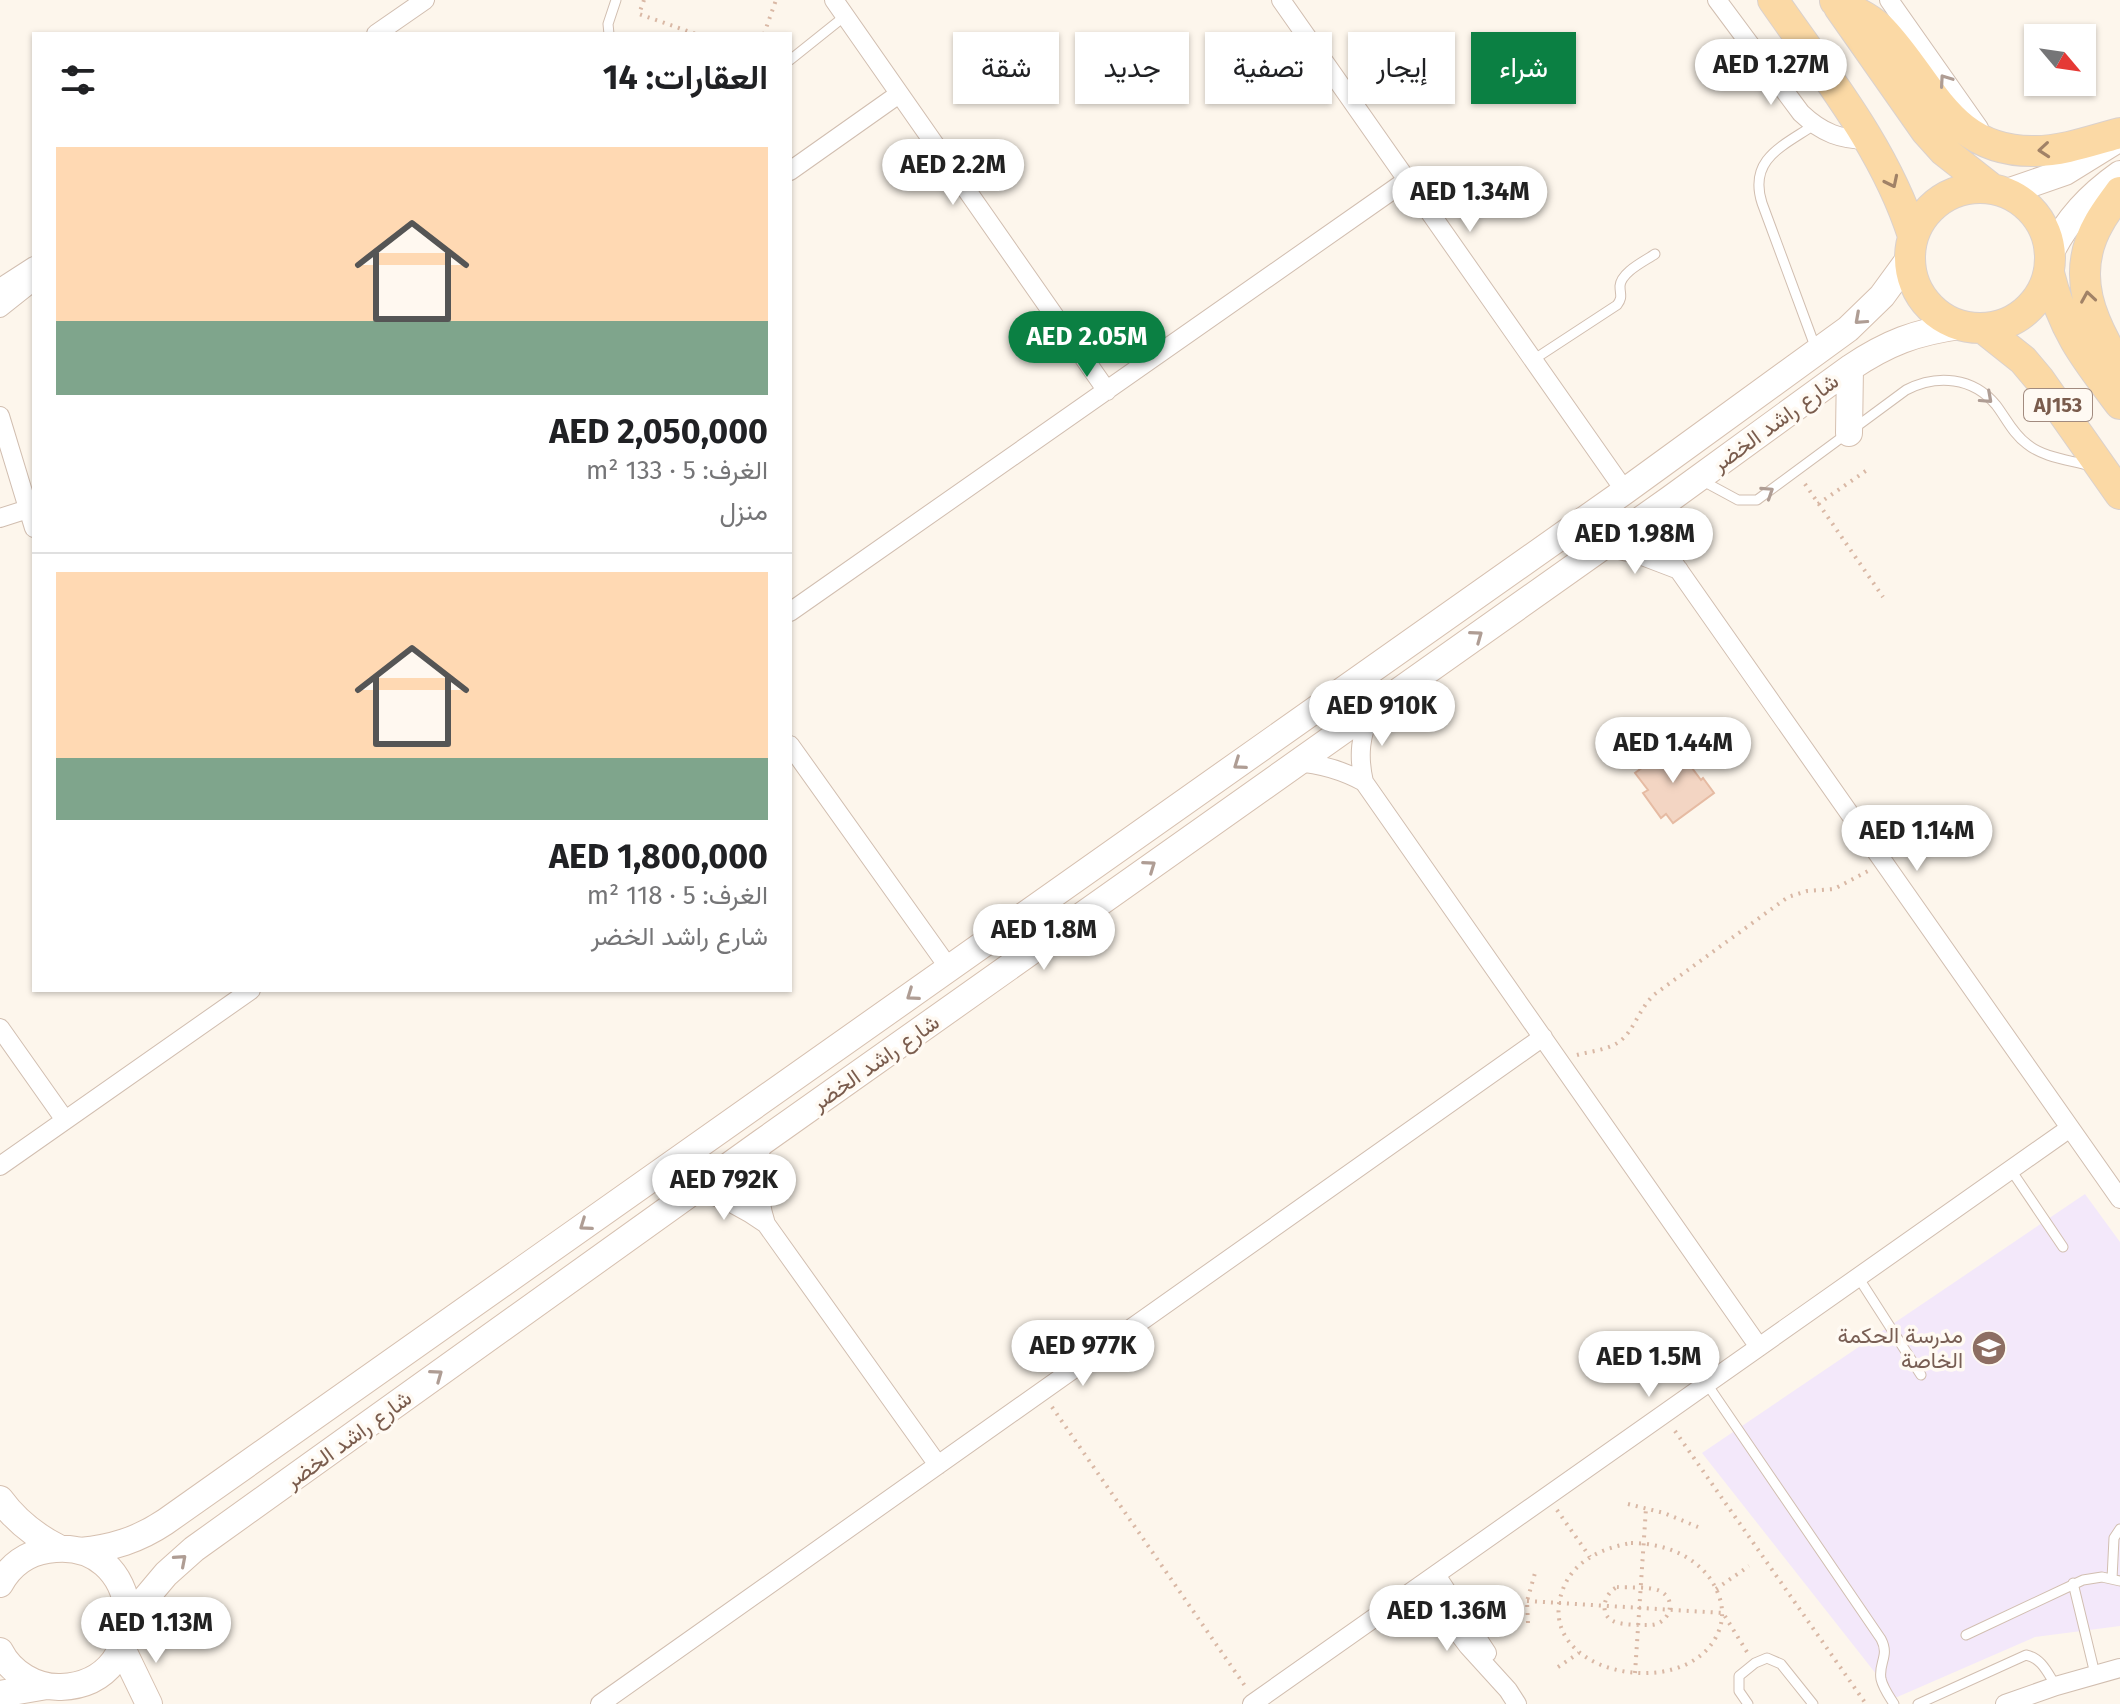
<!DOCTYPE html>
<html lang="ar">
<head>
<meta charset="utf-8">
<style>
  body { margin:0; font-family:"Fira Sans",Vazirmatn,sans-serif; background:#f2f2f2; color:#202124; direction:rtl; height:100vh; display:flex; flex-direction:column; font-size:30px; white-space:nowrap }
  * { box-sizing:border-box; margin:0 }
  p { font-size:26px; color:#757577 }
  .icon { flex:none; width:44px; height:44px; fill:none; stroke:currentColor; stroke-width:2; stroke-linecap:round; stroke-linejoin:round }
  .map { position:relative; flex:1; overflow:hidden; direction:ltr }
  .side { position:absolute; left:32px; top:32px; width:760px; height:960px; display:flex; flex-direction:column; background:#fff; border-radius:0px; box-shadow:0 2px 6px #0004; direction:rtl }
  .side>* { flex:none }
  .hud { position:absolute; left:816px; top:32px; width:760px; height:72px; direction:rtl; display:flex; gap:16px }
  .needle { width:52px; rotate:119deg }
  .fabs { position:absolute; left:2024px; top:24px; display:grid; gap:16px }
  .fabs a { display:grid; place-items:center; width:72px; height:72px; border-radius:0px; background:#fff; box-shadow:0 2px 6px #0004; font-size:40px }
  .price { position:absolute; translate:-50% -68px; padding:0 18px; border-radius:28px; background:#fff; color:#222; font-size:26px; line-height:52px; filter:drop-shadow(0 2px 4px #0008) }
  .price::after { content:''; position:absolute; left:50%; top:48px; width:24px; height:18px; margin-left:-12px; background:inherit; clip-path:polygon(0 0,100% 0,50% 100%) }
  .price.active { background:#0b8043; color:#fff }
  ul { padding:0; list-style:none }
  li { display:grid; align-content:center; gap:16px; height:424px; padding:0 24px }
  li+li { border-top:2px solid #e0e0e0 }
  li span { display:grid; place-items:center; height:248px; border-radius:0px; color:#555 }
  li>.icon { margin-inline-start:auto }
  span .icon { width:144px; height:144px; fill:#fffc; stroke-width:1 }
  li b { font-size:34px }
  h2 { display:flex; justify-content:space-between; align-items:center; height:96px; padding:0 24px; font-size:34px }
  .pill { padding:0 28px; border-radius:0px; background:#fff; box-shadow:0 2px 6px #0004; font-size:28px; line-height:72px }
  .pill.active { background:#0b8043; color:#fff }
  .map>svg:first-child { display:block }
  .education { fill:#f3e8fa }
  .building { fill:#f3d5c3; stroke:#e6bba3; stroke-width:2 }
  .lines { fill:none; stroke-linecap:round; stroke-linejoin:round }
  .lane-casing { stroke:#d1beb0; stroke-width:11 }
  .street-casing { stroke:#d1beb0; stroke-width:20 }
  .secondary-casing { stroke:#d6c0b0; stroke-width:28 }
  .primary-casing { stroke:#dad1cd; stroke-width:32 }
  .path { stroke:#d9b8a5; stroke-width:4; stroke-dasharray:2 6; stroke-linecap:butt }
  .lane { stroke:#fff; stroke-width:9 }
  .street { stroke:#fff; stroke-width:18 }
  .secondary { stroke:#fff; stroke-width:26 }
  .primary { stroke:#fbd9a5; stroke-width:30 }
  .oneway { stroke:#af9d94 }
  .oneway2 { stroke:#a18267 }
  .labels { text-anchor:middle; stroke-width:7; stroke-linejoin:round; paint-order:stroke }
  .shield { fill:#fffaf3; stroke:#a28b7f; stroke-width:2 }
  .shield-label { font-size:20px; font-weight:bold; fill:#7a5c4d }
  .street-label { font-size:22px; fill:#7a5c4d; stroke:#fffaf3 }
  .education-label { font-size:22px; fill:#785e54; stroke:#fffaf3; text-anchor:end }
</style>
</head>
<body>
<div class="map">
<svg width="2120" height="1704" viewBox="0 0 2120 1704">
  <rect width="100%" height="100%" fill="#fdf6ec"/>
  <path class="education" d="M2085,1194L2120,1242V1626L2035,1637L1895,1698L1702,1453Z"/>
  <path class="building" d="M1674,744L1701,780L1703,778L1714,793L1673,823L1666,814L1661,818L1643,793L1648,790L1635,773Z"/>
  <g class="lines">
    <g class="lane-casing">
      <path id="lane" d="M609,34L608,24L616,0
        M790,60L845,16
        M1814,125C1783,146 1748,159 1762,203L1816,349
        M1533,360L1617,305C1623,297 1620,295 1620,286C1621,272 1645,261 1655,254
        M1701,480L1738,500H1757L1906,390C1937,374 1973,377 1996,405C2006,418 2013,434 2027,444C2044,458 2071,460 2091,466
        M2011,1170L2063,1247
        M1858,1277L1921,1375
        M1707,1384L1881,1639C1890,1656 1878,1663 1881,1679C1883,1688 1889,1696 1894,1704
        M2112,1579L2114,1538L2120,1529
        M2073,1583L2095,1674
        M1966,1635L2083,1580L2102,1577L2120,1581
        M1748,1704L1739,1691V1676L1755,1663L1767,1658L1781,1664L1813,1704
        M1918,1704L2026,1655C2042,1658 2048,1674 2056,1686"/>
    </g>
    <g class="street-casing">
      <path id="street" d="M834,0L1107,391
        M1281,0L1625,491
        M1717,0L1801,113C1822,133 1841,140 1869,140
        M1889,0L1979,128
        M376,34L425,0
        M790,171L899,94
        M0,288L34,266
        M0,308L34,281
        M0,416L34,528
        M1670,499C1665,517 1663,533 1666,552L2120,1199
        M0,518L28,509
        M1601,546L1637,554L1679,570
        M790,612L1407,180
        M1372,710C1360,735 1358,756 1364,782L1759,1347
        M790,745L949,968
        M1296,762C1321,764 1342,770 1364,782
        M0,1028L65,1120
        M762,1142C756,1171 757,1196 766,1224L938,1465
        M0,1166L251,990
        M696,1190C722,1197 744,1208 766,1224
        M1436,1575L1487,1653
        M1422,1585L1468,1646L1508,1690L1517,1704
        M600,1704L1543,1037
        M1252,1704L2070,1128
        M2005,1704L2056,1686L2120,1668"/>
    </g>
    <g class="secondary-casing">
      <path id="secondary" d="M2007,192L2065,172L2120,138
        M2051,252C2068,219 2089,196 2120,174
        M1849,433L1850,368
        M0,1499C16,1521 35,1536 59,1548
        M80,1551C112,1548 138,1540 165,1522L1625,491L1848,329L1882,296L1909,259
        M0,1584C10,1566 27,1553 48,1550C145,1534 158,1683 61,1687C36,1688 11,1673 0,1651
        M129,1618L166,1574L194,1549L762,1142L1670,499L1850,368C1887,343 1916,332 1960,326
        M122,1648L149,1704
        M0,1694L47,1686"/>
    </g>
    <g class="primary-casing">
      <path id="primary" d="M1773,0C1825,75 1885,148 1913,236
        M1835,1C1851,10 1869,17 1882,30C1931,81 1949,153 2035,151C2064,151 2093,140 2120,133
        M1839,7L1926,131L1944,151L1991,188
        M1910 258a70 70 0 1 1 140 0a70 70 0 1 1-140 0Z
        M2120,192C2113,202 2105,212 2099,223C2069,275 2092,323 2120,368
        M2049,273C2063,331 2085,358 2120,404
        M1984,329L2023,360L2039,379L2120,494"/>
    </g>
    <path class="path" d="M644,0L639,14L696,34
      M764,34L776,0
      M1805,484L1883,597
      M1818,504L1870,468
      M1577,1055C1591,1051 1609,1050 1620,1041C1634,1031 1639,1008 1655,994L1788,897L1807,891L1834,889L1868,871
      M1052,1407L1245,1686
      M1675,1431L1866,1704
      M1628,1504L1664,1513L1698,1527
      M1557,1510L1590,1557
      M1631,1543C1667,1543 1706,1559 1719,1596C1724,1610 1723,1624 1716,1637C1680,1704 1531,1672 1563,1589C1574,1560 1603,1548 1631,1543Z
      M1617,1587C1629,1588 1649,1586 1660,1591C1679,1601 1668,1625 1650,1625C1640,1625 1628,1625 1619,1623C1598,1619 1602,1595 1617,1587Z
      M1716,1589L1749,1566
      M1527,1601L1723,1613L1747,1652
      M1528,1623L1527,1601L1535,1573
      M1558,1667L1579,1653
      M1635,1673L1646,1508"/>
    <use href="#lane" class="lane"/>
    <use href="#street" class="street"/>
    <use href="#secondary" class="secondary"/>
    <use href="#primary" class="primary"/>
  </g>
  <defs><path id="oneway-chevron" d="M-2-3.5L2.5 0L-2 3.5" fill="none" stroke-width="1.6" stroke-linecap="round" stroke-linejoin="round" transform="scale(2)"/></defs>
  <g class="oneway">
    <use href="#oneway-chevron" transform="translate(1945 80) rotate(-125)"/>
    <use href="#oneway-chevron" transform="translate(1860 319) rotate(138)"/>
    <use href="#oneway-chevron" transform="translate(1987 398) rotate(42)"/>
    <use href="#oneway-chevron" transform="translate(1768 492) rotate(-33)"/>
    <use href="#oneway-chevron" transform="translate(1477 636) rotate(-36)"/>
    <use href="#oneway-chevron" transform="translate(1239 764) rotate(145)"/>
    <use href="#oneway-chevron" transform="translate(1150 866) rotate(-35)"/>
    <use href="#oneway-chevron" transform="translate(912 995) rotate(145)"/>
    <use href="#oneway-chevron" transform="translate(585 1225) rotate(145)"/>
    <use href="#oneway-chevron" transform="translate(437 1375) rotate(-36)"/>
    <use href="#oneway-chevron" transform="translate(181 1560) rotate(-41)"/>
  </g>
  <g class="oneway2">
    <use href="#oneway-chevron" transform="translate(2044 150) rotate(175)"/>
    <use href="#oneway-chevron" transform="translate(1892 182) rotate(64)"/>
    <use href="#oneway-chevron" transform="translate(2088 297) rotate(-99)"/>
  </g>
  <defs>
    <g id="school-disc" transform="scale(1.8)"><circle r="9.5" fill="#8d6e63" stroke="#fffaf3"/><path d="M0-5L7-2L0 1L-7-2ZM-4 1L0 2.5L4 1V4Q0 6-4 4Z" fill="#fff"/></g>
  </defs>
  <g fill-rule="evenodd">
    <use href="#school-disc" x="1989" y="1348"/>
  </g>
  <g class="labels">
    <rect class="shield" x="2024" y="389" width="68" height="32" rx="6"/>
    <g class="shield-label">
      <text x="2058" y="412">AJ153</text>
    </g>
    <g class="street-label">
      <text transform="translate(1775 422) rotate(-36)" y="8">شارع راشد الخضر</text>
      <text transform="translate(875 1062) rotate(-35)" y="8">شارع راشد الخضر</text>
      <text transform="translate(348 1439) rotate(-36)" y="8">شارع راشد الخضر</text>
    </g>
    <g class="education-label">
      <text x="1963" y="1343">مدرسة الحكمة<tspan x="1963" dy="25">الخاصة</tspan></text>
    </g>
  </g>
</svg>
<div class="fabs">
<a><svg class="needle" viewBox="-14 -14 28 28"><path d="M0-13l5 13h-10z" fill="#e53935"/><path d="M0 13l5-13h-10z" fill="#757577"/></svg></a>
</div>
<b class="price" style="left:1771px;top:107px">AED 1.27M</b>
<b class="price" style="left:953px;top:207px">AED 2.2M</b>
<b class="price" style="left:1470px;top:234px">AED 1.34M</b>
<b class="price active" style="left:1087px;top:379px">AED 2.05M</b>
<b class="price" style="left:1635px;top:576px">AED 1.98M</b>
<b class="price" style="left:1382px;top:748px">AED 910K</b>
<b class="price" style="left:1673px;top:785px">AED 1.44M</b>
<b class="price" style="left:1917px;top:873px">AED 1.14M</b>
<b class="price" style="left:1044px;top:972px">AED 1.8M</b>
<b class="price" style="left:724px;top:1222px">AED 792K</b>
<b class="price" style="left:1083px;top:1388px">AED 977K</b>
<b class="price" style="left:1649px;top:1399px">AED 1.5M</b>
<b class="price" style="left:1447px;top:1653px">AED 1.36M</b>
<b class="price" style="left:156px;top:1665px">AED 1.13M</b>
<div class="hud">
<a class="pill active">شراء</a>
<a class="pill">إيجار</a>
<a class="pill">تصفية</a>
<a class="pill">جديد</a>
<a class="pill">شقة</a>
</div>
<section class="side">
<h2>العقارات: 14<svg class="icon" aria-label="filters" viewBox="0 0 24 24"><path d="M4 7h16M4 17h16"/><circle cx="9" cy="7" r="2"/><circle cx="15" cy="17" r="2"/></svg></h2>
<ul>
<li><span style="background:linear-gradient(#ffd9b3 70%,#7fa58c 0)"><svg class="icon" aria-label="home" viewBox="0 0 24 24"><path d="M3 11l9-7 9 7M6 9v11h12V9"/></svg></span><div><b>AED 2,050,000</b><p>الغرف: 5 · 133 m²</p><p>منزل</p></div></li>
<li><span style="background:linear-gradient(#ffd9b3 75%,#7fa58c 0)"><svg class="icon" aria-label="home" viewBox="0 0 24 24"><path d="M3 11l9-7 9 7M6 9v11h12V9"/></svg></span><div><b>AED 1,800,000</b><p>الغرف: 5 · 118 m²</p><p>شارع راشد الخضر</p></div></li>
</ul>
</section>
</div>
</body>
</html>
